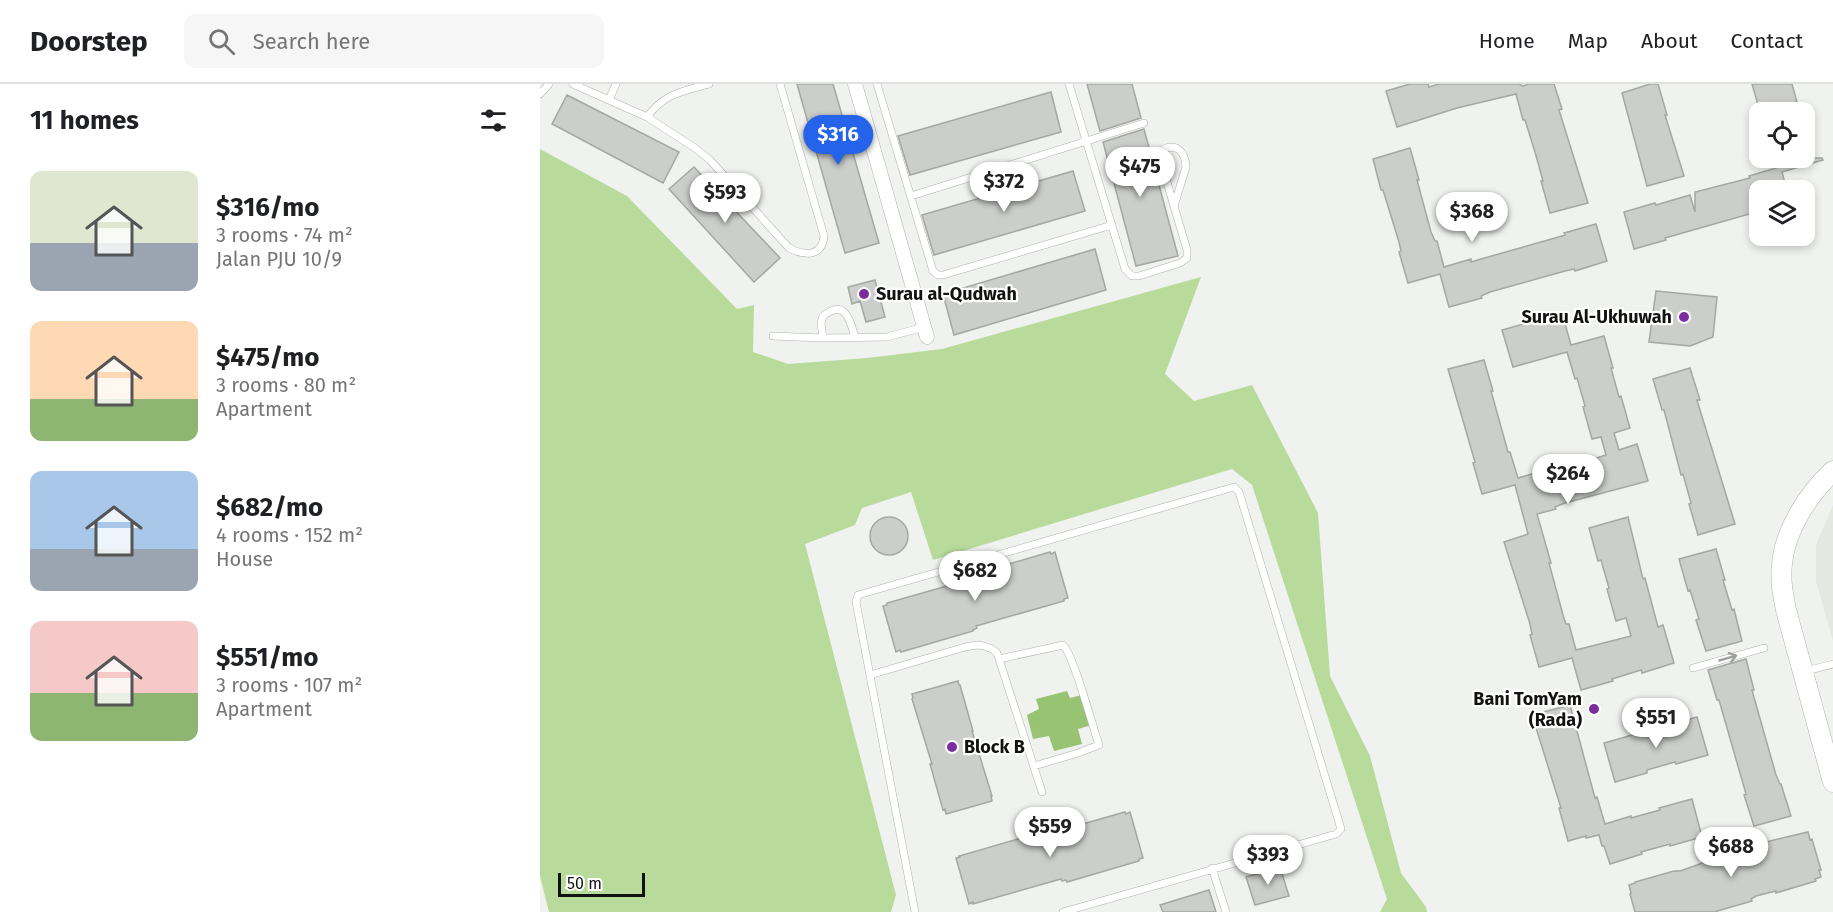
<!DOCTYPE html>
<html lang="en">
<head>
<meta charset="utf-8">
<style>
  body { margin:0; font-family:"Fira Sans",sans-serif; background:#f6f6f6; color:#202124; height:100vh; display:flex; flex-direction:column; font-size:22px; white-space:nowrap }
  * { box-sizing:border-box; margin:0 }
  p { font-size:20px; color:#757577 }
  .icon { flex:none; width:33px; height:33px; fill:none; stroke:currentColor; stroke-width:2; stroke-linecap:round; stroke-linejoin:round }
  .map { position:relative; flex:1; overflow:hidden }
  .sheet { display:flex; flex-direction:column; background:#fff; width:540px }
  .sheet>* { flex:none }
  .buttons { position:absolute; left:1209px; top:18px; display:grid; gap:12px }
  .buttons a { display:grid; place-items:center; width:66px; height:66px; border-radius:12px; background:#fff; box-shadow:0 3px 9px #0003; font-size:30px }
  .scale { position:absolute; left:18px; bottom:15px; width:87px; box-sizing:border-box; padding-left:6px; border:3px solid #121211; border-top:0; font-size:16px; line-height:21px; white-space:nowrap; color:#121211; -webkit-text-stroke:4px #fff; paint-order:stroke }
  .price { position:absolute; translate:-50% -51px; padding:0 14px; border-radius:21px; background:#fff; color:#222; font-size:20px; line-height:39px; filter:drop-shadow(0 2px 3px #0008) }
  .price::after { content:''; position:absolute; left:50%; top:36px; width:18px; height:14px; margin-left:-9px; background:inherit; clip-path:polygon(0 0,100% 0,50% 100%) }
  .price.current { background:#2563eb; color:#fff }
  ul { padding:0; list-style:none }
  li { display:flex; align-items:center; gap:18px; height:150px; padding:0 30px }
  li span { display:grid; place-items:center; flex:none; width:168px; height:120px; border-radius:12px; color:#555 }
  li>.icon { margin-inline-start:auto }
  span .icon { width:72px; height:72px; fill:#fffc; stroke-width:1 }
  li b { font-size:26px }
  h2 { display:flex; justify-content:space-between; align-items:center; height:72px; padding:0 30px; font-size:26px }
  header { display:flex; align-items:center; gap:36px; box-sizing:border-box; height:84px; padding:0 30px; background:#fff; border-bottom:2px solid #e0e0e0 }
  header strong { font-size:28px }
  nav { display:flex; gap:33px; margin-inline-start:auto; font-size:21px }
  .search { width:420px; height:54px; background:#f6f6f6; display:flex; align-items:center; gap:15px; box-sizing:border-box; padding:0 21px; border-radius:12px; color:#757577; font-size:22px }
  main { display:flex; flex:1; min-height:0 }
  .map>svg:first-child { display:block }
  .built { fill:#e3e9de }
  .green { fill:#b8db9c }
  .water { fill:#98c373 }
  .building { fill:#cbceca; stroke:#a4a7a3; stroke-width:1.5 }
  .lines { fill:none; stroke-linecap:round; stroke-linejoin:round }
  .lane-casing { stroke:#afb1ae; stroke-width:8 }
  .street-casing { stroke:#afb1ae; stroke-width:15 }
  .secondary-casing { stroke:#afb1ae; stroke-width:21 }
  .lane { stroke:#fff; stroke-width:7 }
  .street { stroke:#fff; stroke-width:14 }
  .secondary { stroke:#fff; stroke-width:20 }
  .oneway { stroke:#a0a0a0 }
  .poi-dot { fill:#792d9f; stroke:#fff; stroke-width:2 }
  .labels { text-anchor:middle; stroke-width:4.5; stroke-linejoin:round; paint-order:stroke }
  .poi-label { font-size:18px; font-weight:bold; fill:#121211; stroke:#fff; text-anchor:start }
</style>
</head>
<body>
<header>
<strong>Doorstep</strong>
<div class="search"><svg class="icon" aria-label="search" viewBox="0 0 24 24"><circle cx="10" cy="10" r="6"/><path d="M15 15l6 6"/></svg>Search here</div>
<nav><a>Home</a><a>Map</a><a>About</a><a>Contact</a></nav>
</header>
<main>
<section class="sheet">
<h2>11 homes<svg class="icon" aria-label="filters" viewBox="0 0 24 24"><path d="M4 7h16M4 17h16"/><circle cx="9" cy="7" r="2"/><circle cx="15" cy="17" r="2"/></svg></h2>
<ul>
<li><span style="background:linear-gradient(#dfe7d0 60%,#9aa5b1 0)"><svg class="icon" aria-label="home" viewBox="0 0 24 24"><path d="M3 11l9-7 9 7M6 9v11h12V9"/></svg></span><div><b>$316/mo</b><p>3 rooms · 74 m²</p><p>Jalan PJU 10/9</p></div></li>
<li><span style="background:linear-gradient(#ffd9b3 65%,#8fb573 0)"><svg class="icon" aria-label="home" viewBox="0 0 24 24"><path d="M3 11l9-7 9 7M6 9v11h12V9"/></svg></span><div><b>$475/mo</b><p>3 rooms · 80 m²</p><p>Apartment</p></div></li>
<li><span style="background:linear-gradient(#a9c7e8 65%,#9aa5b1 0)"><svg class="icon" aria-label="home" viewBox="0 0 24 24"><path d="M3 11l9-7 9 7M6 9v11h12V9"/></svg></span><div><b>$682/mo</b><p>4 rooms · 152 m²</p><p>House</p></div></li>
<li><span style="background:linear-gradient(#f6c9c9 60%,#8fb573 0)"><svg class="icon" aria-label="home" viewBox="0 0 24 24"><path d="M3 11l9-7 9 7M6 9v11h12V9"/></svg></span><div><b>$551/mo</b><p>3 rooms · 107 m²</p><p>Apartment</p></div></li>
</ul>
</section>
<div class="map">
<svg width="1293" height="828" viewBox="0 0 1293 828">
  <rect width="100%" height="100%" fill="#eff2ee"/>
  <path class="built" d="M1293,421V557L1276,497V461Z"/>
  <path class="green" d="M0,65L87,112L197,225L214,221L213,268L248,280L327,274L402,265L661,193L625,290L654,317L712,301L778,429L790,592L830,672L861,789L886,823L887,828H840L847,815L712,401L692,385L393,476L371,408L322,424L315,441L265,460L356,811L351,828H9L0,792Z"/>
  <path class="water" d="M527,607L530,614L546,610L555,640L538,645L542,660L514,667L509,652L493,655L487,631L499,625L496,615Z"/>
  <path class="building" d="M257,0H293L339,159L305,169Z
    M547,0H592L601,34L560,47Z
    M870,0H888L889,3L899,0H979L983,2L989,0H1014L1022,25L1019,26L1048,119L1010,129L1001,97H1003L995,68L985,36H983L976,10L917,24L857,43L846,7Z
    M1110,0H1118L1127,31H1125L1144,92L1107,102L1082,9Z
    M1212,0H1252L1257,18H1255L1258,28H1220Z
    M511,8L521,48L370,91L358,52Z
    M27,11L139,68L123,99L12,40Z
    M604,45L638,172L596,182L563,58Z
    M1264,53H1267L1273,74H1282L1283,76L1242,88L1247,106H1220V127L1125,154L1126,156L1094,165L1084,128L1115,119L1116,121L1150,111L1155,128V108L1210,94L1209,92L1236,84L1234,77L1240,76L1239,74H1264Z
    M870,64L879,96H877L891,148L895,157H897L904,183L931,175V178L941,175L1015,154L1025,151L1024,149L1056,140L1067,177L1035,187L1034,185L1025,187L950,208L941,212L942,214L909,223L900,190L868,199L859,168L861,167L859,158L843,106H841L833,75Z
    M154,83L240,174L214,198L129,105Z
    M533,87L545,127L394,171L382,131Z
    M555,165L566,206L414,251L403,210Z
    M335,196L345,233L326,238L320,217L312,220L308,203Z
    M1116,207L1177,213L1173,253L1150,262L1109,258Z
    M1022,229L1031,261L1064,252L1073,284H1071L1079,313L1081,312L1090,344L1074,349L1079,366L1097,360L1108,397L1025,419L1015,423L1016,425L997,430L1011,479H1009L1023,531L1026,540H1029L1036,566L1091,552L1086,534L1076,537L1067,505L1069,504L1061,476L1058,477L1049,444L1088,433L1103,495L1105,494L1118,543L1123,541L1134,579L1102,589L1101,586L1072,595L1073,597L1041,606L1032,574L999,583L990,551L992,550L990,540L964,458L988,450L975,401L942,410L933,379L935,378L908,285L944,276L953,307H951L968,368H970L978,394L1005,386V389L1015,387L1066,371L1061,353L1052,355L1043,323L1045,322L1037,294L1035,295L1027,268L973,283L962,246Z
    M1150,284L1160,316H1157L1160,326L1195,440L1158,451L1149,420L1151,419L1143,390L1141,391L1124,326H1122L1113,295Z
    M330 452a19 19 0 1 1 38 0a19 19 0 1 1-38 0Z
    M1176,465L1185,496H1183L1192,526L1194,525L1202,557L1166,567L1156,536L1159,535L1150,506L1148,507L1139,475Z
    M510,468L511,470L515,468L522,493L528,514L524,515V517L436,542L437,544L433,546V547L361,568L360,566L356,568L343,522L347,521V519L435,494L434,492L439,490L438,489Z
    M1206,575L1214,606H1212L1217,624L1236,691L1240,700H1241L1251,732L1214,742L1204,711L1206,710L1179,616H1177L1168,586Z
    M418,597L419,601H420L433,647H432L452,712H451L452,717L406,730L405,725L403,726L390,680H392L372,615L373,614L372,610Z
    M1030,621L1055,714L1057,713L1065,740L1091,732V734L1120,726L1119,724L1152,715L1162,753L1130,762V760L1101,768L1102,770L1070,780L1064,762H1062L1059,751L1046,754V752L1028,757L1019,724H1021L992,631Z
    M1157,633L1168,671L1136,680L1135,678L1107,686V689L1075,698L1064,659L1096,650L1097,652L1126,644L1125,642Z
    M585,728L586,730L590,728L603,774L599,775V777L527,798L526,796L522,797L521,795L433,820V818L429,820L416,774L420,773L419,772L492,751V752L496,751L497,753Z
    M1268,748L1270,756L1272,755L1281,786H1279L1281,793L1275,795L1276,797L1236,809V807L1216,812L1211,815L1212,817L1174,828H1095L1090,810L1091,809L1089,801L1095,799V798L1134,787H1140L1171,776L1217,763L1223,761V759L1234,756Z
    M740,783L749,812L715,821L706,793Z
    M669,806L676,828H623L620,821Z"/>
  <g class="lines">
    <g class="lane-casing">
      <path id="lane" d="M33,0L107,33L155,64L170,76L249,164C265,172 282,173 284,152L240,0
        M337,0L393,187L398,191H403L572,141
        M529,0L585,185L592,192H599L640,179L647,174V166L621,78L620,69L622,66C637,58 645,68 646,83L634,122
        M0,10L9,0
        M69,16L76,0
        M107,33C125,9 141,8 169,0
        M371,112L604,39
        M233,252L283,254L347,253L384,243
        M283,254L281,239L283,232C305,214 310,236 315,253
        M459,575L523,561C533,569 553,644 559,661L538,669L494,682
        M1153,584L1224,564
        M1266,587L1293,580
        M330,591L425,563L437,561L444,562L452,565L457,569L459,575L502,708
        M672,784L686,828
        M375,828L316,518L318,511L694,403L699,408L801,745L796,750L523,828"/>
    </g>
    <g class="street-casing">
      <path id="street" d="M315,0L387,253"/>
    </g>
    <g class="secondary-casing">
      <path id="secondary" d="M1293,387C1268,410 1245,446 1242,480C1240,496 1243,511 1246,526L1293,698"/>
    </g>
    <use href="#lane" class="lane"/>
    <use href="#street" class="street"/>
    <use href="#secondary" class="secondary"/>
  </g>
  <defs><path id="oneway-shaft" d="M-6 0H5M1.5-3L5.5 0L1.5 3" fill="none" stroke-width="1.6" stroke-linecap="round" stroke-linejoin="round" transform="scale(1.5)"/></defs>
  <use class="oneway" href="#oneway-shaft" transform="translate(1188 574) rotate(-16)"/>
  <g class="poi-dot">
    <circle cx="324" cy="210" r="6"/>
    <circle cx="1144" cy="233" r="6"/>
    <circle cx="1054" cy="625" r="6"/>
    <circle cx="412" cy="663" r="6"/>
  </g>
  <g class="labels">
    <g class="poi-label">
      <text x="336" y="216">Surau al-Qudwah</text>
      <text x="1132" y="239" text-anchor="end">Surau Al-Ukhuwah</text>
      <text x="1042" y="621" text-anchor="end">Bani TomYam<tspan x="1042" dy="21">(Rada)</tspan></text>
      <text x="424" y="669">Block B</text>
    </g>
  </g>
</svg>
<div class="buttons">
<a><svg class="icon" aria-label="locate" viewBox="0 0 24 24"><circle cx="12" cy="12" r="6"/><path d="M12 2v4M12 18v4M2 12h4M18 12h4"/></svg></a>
<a><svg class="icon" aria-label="layers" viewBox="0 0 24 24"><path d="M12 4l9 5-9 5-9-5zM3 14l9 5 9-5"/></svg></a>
</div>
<div class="scale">50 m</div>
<b class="price current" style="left:298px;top:82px">$316</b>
<b class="price" style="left:600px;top:114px">$475</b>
<b class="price" style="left:464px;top:129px">$372</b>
<b class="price" style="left:185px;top:140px">$593</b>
<b class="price" style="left:932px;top:159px">$368</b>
<b class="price" style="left:1028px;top:421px">$264</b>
<b class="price" style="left:435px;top:518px">$682</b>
<b class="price" style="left:1116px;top:665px">$551</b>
<b class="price" style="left:510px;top:774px">$559</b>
<b class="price" style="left:1191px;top:794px">$688</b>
<b class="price" style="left:728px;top:802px">$393</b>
</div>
</main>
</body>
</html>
